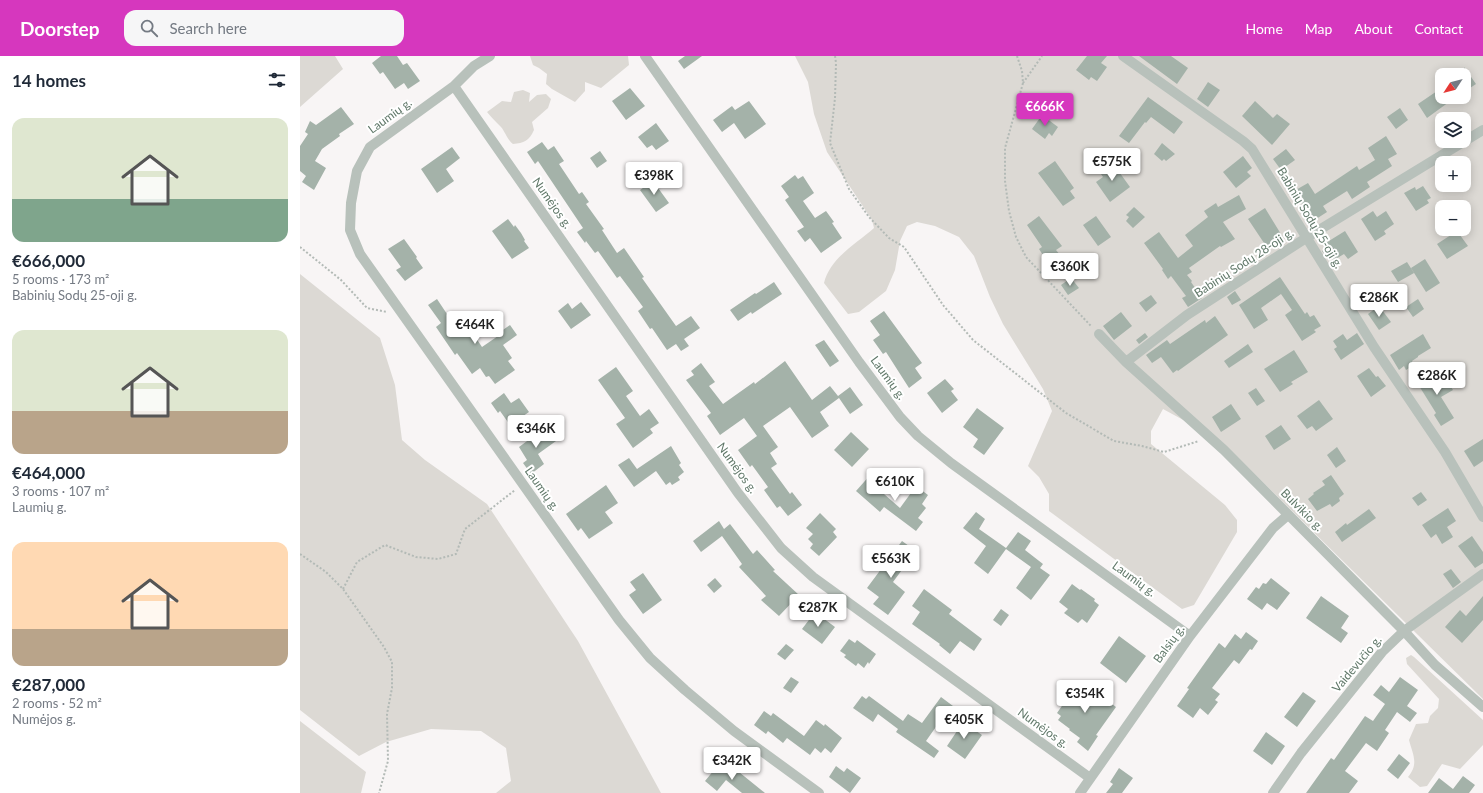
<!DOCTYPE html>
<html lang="en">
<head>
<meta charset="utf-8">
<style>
  body { margin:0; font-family:Lato,sans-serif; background:#f6f6f7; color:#1f2937; height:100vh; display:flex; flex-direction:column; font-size:15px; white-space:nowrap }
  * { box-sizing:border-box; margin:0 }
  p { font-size:13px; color:#747a83 }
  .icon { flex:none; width:22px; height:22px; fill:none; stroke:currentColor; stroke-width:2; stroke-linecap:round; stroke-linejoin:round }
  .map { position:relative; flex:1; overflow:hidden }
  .panel { display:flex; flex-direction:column; background:#fff; width:300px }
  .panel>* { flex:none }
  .needle { width:26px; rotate:234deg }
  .buttons { position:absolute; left:1135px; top:12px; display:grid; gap:8px }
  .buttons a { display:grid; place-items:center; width:36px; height:36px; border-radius:8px; background:#fff; box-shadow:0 2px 10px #0003; font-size:20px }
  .price { position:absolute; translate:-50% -34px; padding:0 9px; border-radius:4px; background:#fff; color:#222; font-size:13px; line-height:26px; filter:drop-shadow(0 1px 2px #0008) }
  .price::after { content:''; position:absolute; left:50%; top:24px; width:12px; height:9px; margin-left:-6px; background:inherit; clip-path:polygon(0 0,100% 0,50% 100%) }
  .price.current { background:#d637be; color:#fff }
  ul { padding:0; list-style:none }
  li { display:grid; align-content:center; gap:8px; height:212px; padding:0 12px }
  li span { display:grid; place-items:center; height:124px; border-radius:12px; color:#555 }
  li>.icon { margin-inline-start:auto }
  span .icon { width:72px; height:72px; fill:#fffc; stroke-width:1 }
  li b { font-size:17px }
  h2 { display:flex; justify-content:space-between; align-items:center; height:48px; padding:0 12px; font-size:17px }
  header { display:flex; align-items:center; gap:24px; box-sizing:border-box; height:56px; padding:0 20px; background:#d637be; color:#fff }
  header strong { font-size:19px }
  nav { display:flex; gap:22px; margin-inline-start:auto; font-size:14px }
  .search { width:280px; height:36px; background:#f6f6f7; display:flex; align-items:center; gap:10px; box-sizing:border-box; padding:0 14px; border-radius:12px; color:#747a83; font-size:15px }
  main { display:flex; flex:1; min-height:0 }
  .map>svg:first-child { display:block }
  .green { fill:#dcd9d4; fill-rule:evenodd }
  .building { fill:#a4b2a9 }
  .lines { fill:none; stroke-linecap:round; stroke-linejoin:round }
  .path { stroke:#b3bab6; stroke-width:2; stroke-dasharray:2 2; stroke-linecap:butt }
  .street { stroke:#b8c1bb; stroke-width:10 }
  .labels { text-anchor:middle; stroke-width:4; stroke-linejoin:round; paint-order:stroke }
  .street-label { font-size:12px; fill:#607869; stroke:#fff }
</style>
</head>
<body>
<header>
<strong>Doorstep</strong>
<div class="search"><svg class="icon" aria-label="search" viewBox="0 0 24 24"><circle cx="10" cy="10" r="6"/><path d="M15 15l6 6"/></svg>Search here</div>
<nav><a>Home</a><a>Map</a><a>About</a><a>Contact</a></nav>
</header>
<main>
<section class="panel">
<h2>14 homes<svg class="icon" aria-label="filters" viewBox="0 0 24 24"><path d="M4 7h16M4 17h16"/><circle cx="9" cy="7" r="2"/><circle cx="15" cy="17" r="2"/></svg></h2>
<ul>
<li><span style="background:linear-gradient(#dfe7d0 65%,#7fa58c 0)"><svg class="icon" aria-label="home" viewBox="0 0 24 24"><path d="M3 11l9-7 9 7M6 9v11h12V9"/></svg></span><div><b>€666,000</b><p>5 rooms · 173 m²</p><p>Babinių Sodų 25-oji g.</p></div></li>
<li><span style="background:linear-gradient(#dfe7d0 65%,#b9a48a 0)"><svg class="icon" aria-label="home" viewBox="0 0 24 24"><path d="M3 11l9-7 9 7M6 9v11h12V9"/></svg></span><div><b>€464,000</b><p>3 rooms · 107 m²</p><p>Laumių g.</p></div></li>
<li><span style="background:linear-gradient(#ffd9b3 70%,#b9a48a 0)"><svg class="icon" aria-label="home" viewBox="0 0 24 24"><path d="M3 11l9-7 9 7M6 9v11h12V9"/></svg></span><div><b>€287,000</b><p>2 rooms · 52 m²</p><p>Numėjos g.</p></div></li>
</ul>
</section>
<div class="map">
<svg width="1183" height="737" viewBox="0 0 1183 737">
  <rect width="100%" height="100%" fill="#f8f5f5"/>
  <path class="green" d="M0,0H35L43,13L0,51Z
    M230,0H328L329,9L301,32L285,26V35L275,46L252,33L246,28L247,18L239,12L233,9Z
    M495,0H1183V643L922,386L898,372L863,353L851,375V388L925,449L937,464V476L894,549L882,553L749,455V438L739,421L728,410L752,355L743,333L703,268L690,241L674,200L659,181L635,170L617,166L607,170L600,185L595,214L586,235L559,256L548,258L524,227C530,202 556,188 574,172L572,164L527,96L514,58L508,26ZM1142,19H1164V41H1142ZM1142,63H1164V85H1142ZM1142,107H1164V129H1142ZM1142,151H1164V173H1142Z
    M223,34L230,37L229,46L237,39L246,38L251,43L248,52L232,66L234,74C229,85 224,87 213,88C206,82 206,77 201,71C196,66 191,61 187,56L202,45L211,46L214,36Z
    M0,218L80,282L95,329L102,384L125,404L187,448L278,585L361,737H196L211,725L206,692L181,675L131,673L86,686L59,700L0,654Z
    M1111,599L1114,601L1183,664V689L1160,713L1142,708L1127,730L1120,731L1108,721C1119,708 1113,699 1109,684L1116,668L1128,667L1130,660L1138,652L1139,643L1107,608L1106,602Z
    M0,665L66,716L61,737H0Z"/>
  <path class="building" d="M81,0H97L103,9L107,7L120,25L108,33L104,27L95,33L83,16L80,18L72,7Z
    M385,0H402L384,13L378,5Z
    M787,0H807L801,7L807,11L797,25L791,21L789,24L776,14Z
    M839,0H871L888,12L877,28Z
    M1164,11L1176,28L1164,36Z
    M908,26L920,34L908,51L897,43Z
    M330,32L345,50L326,64L312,45Z
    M1140,33L1142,36V41H1146L1149,46L1127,62L1118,48Z
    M848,41L883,66L874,78L851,61L846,67L845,66L829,87L819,80Z
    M449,45L466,68L445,83L434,67L422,76L413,64L432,50L435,54Z
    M955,45L973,62L977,58L990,68L972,89L942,60Z
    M41,51L54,68L39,78L40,80L22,93L15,105L26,112L14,134L2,126L6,120L0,115V90L8,78L5,76L10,65L16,69Z
    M1100,52L1108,64L1096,73L1087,61Z
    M742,59L758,71L752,80L749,77L745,83L732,73Z
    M356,67L369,85L356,94L352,89L347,92L338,81Z
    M1086,80L1097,98L1088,103L1092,110L1067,126L1070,131L1052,143L1047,135L1023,150L1027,156L1013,165L994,135L1008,127L1015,138L1057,110L1059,114L1075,104L1068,92Z
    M242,86L248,94L254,90L264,105L259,108L279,138L282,136L289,146L286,148L304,173L302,174L317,197L324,192L344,221L342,222L376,270L391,260L400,272L384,283L389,290L381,295L376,288L367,294L352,272L350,273L338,255L343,251L329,232L320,220L317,222L298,195L295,197L286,185L285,187L277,176L283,172L238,105L235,108L227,96Z
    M862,87L875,98L866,105L864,103L862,105L854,98Z
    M152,91L160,102L146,113L154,125L137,137L121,113Z
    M986,93L995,104L981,114L973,103Z
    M300,95L307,105L297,112L290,102Z
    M943,100L952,112L947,116L951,120L936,132L923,116Z
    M755,105L774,132L770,135L775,142L763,150L738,117Z
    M812,106L830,131L810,146L796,126L803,121L799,115Z
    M495,119L498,123L503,120L514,137L503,145L515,162L526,155L534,166L532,167L542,182L521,197L510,182L505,186L497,175L504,171L485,144L489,141L481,130Z
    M353,125L369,147L356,156L340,134Z
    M1123,130L1131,142L1127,144L1129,147L1116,155L1104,137L1115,131L1116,134Z
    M939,139L946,153L923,166L935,183L921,191L920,190L889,212L892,216L887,219L892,225L891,226L902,242L888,251L882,242L886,240L871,220L868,223L862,214L863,213L844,187L859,176L878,202L893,190L885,179L908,161L904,155L916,147L918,151Z
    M834,151L845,161L833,172L826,165L829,161L826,159Z
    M965,152L984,183L968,193L948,163Z
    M1073,155L1077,161L1086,155L1094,168L1084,175L1086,178L1075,185L1061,163Z
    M739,160L762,190L756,194L760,199L748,207L739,193L742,191L727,169Z
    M796,160L811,181L798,190L783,169Z
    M208,163L214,171L215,169L221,177L225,184L224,185L229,192L212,203L192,175Z
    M1045,175L1058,196L1048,203L1044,198L1034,204L1032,200L1028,203L1022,195L1026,192L1024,188Z
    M1157,175L1168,190L1147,203L1137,188Z
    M104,183L117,201L116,202L123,212L105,225L96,214L101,211L88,193Z
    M1125,203L1140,227L1126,236L1111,212Z
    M1107,206L1114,217L1098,226L1091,215Z
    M980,221L1005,258L1007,256L1010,261L1014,259L1021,270L1014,274L1016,276L1002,285L985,259L992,254L981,238L961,252L968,264L954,273L939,249Z
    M771,222L779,232L768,239L761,229Z
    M474,226L482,238L452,258L451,256L438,265L430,254L455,237L456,238Z
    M935,235L941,244L932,249L927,241Z
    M851,239L857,247L846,256L839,247Z
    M137,243L149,261L158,255L182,291L198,280L197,278L210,269L217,279L203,289L212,302L208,305L215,314L195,328L189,320L186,321L180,312L172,318L157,297L155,299L136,271L141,267L128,249Z
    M1118,243L1124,253L1113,261L1106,251Z
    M281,246L291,259L271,273L258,255L268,247L272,253Z
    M1079,250L1091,266L1079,274L1068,258Z
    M584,255L622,307L615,312L622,322L609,332L586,296L583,298L573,284L580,279L570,265Z
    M821,256L832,270L814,284L803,270Z
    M915,260L928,279L878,315L877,314L873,317L861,301L852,307L846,299L867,284L870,288L905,264L906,267Z
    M845,277L848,281L839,288L836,284Z
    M1057,277L1064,288L1041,304L1034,293L1037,291L1033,285L1043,278L1047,284Z
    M1123,278L1131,292L1118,300V301L1112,305L1114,309L1106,314L1104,310L1099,314L1090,299Z
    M524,284L539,305L530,311L515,289Z
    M948,288L953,296L929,312L924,305Z
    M994,294L1008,316L991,326L993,328L980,336L964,313Z
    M485,305L512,344L530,330L538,340L550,331L563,349L550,358L539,342L520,356L529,370L512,382L490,351L463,370L478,391L470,397L477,408L471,412L490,438L492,436L502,449L488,460L480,450L477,452L464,434L468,431L452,409L450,411L438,394L457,380L444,362L420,379L407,360L411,357L386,324L394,319L391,315L401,307L415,326L409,330L423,348L454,326L455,328Z
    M316,311L333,335L326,340L340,360L349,353L359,367L350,373L353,377L333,392L316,368L325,362L298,324Z
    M1069,312L1076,321L1078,320L1086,330L1071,341L1057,320Z
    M1130,316L1135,324L1143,319L1153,334L1141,341L1154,362L1141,370L1134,359L1136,357L1116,325Z
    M645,323L654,333L651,335L658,344L642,357L627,337Z
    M956,332L965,345L957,350L948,337Z
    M204,337L211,347L219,342L229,356L210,369L200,355L198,357L191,347Z
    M1019,344L1033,363L1016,375L1012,370L1007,373L997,360Z
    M931,348L941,363L921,376L912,361Z
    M677,352L704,372L684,399L673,391L678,383L663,371Z
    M981,369L991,383L974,394L965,380Z
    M246,371L256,385L238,398L244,408L231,418L223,407L227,404L219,391Z
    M551,376L569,393L552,411L534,394Z
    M1183,383V405L1174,411L1164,395Z
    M371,390L381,407L379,409L384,416L378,421L380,424L372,429L370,426L366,429L356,415L334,431L318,409L329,402L337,413Z
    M1037,391L1046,405L1036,412L1027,399Z
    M572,417L581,425L576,431L600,452L616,430L628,439L622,448L626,452L618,462L623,466L616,475L584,451L580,456L556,435Z
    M1031,419L1044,438L1039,442L1040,445L1032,451L1030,448L1017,455L1008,443L1014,438L1013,437L1025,429L1022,425Z
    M306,429L318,447L305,456L313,467L289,483L281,472L278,475L266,458Z
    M1121,436L1127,444L1118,450L1112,442Z
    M1148,452L1156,465L1147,471L1153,481L1142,488L1136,478L1131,482L1122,469Z
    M1069,453L1076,462L1042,486L1035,476L1046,467L1047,469Z
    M676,456L685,463L679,473L706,492L718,476L731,485L725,494L743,508L740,512L750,519L731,544L716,532L731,511L706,493L688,518L674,507L686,490L663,472Z
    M520,457L536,473L533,476L537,481L519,500L510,492L513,488L508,483L513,478L506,472Z
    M419,465L424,473L430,468L453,498L457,494L475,514L473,515L499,539L479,560L461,544L466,540L439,511L442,508L422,480L401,496L393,485Z
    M1172,480L1183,496V507L1175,512L1158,490Z
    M602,485L616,495L593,526L605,536L588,559L573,548L579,541L567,532Z
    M1151,513L1161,526L1153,532L1143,518Z
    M343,517L362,544L343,558L329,539L336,534L330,526Z
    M415,522L422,530L414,537L407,529Z
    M971,522L990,537L977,554L967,547L962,554L947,543L956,531L959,533L963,527L966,528Z
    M772,528L780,534L781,533L795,543L794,545L799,549L787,567L782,563L778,567L764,557L768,553L759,546Z
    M624,533L652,554L649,558L682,583L674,595L660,585L650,598L639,589L640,588L612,568L620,556L612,550Z
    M1021,540L1049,560L1041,572L1048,577L1041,587L1006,562Z
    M1183,540V564L1162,587L1145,571L1160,554L1166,560Z
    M701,553L709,559L701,570L693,564Z
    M515,556L535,571L522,588L502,573Z
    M946,576L958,585L952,594L950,593L939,608L934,604L912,632L920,638L915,644L918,646L908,659L900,652L893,662L877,650L889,633L887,632L919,587L925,592L935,578L941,583Z
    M819,580L846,600L826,627L800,607Z
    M549,583L555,587L557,584L576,598L569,608L568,606L564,612L558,607L556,610L544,601L546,599L540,595Z
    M486,588L494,594L485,604L477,598Z
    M491,621L499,626L491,637L483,632Z
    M1100,621L1118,634L1107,650L1117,657L1110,666L1097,656L1085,674L1089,677L1077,695L1066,687L1045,715L1058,725L1049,737H1006L1031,702L1034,704L1065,660L1073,665L1085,648L1073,639L1081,629L1089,636Z
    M780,624L816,651L796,679L798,680L788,695L777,686L780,682L769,674L770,673L758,664L761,660L757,657Z
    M1003,636L1016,645L997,671L984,661Z
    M562,640L566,643L569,640L603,665L608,658L622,667L641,641L653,650L646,659L645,658L626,685L639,695L634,702L596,676L598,673L578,658L573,666L553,652Z
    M464,655L471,660L473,657L504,680L516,664L524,670L525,668L542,682L531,697L525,692L521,697L515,692L510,699L487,682L483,687L468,675L466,678L454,669Z
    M663,666L682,679L665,703L647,690Z
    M966,676L985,690L972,709L953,695Z
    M1099,698L1110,707L1098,723L1087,714Z
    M419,708L430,717L434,712L465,737H442L426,724L417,735L405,725Z
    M536,710L544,716L547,712L561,722L550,737L529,721Z
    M819,712L833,722L822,737H806L813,728L810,726Z
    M1163,720L1175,729L1169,737H1128L1139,722L1153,733Z"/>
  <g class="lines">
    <path class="path" d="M535,0L536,7L535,42L530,87L549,133L569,161L589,182L604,191L643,249L673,284L766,357L814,385L842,390L864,396L899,385
      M717,0L722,15L723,27L705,92V125L709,155L716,181L726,201L791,270
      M723,27L742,0
      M0,191L41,224L67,252L87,256
      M0,498L26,516L43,533L84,591L92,606V632L87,658L88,705L79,737
      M43,533L57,506L85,489L116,501L138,503L156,498L165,473L215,434"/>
    <path class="street" d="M190,0L174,10L154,30L70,91L57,115L51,147L50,174L60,198L319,564L350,602L385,634L434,675L519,737
      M345,0L559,306L600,361L618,380L651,407L890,580
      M823,0L943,85L952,93L1074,291L1145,396L1183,461
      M154,30L438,437L481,492L513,521L790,722
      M799,278L826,306L924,394L1104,575L1135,609L1183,651
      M826,306L887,259L1006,182L1183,74
      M780,737L890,580L973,472L988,459
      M973,737L1001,697L1082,596L1104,575L1183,518"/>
  </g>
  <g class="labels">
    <g class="street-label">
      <text transform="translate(90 60) rotate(-36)" y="4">Laumių g.</text>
      <text transform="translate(252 147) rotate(55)" y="4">Numėjos g.</text>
      <text transform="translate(1010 162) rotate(59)" y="4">Babinių Sodų 25-oji g.</text>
      <text transform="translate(944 207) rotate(-33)" y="4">Babinių Sodų 28-oji g.</text>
      <text transform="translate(588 322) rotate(54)" y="4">Laumių g.</text>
      <text transform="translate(437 412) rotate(54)" y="4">Numėjos g.</text>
      <text transform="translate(242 433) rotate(55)" y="4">Laumių g.</text>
      <text transform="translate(1002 454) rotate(45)" y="4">Bulvikio g.</text>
      <text transform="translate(834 523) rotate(36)" y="4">Laumių g.</text>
      <text transform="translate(869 588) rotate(-54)" y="4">Balsių g.</text>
      <text transform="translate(1057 608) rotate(-50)" y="4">Vaidevučio g.</text>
      <text transform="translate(743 672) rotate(36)" y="4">Numėjos g.</text>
    </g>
  </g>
</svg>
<div class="buttons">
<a><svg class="needle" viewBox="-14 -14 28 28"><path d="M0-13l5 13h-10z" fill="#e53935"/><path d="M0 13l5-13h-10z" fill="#747a83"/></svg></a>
<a><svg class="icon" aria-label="layers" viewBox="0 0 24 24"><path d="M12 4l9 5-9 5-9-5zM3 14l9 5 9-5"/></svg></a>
<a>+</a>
<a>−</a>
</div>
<b class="price current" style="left:745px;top:71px">€666K</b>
<b class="price" style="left:812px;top:126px">€575K</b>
<b class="price" style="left:354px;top:140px">€398K</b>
<b class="price" style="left:770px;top:231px">€360K</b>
<b class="price" style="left:1079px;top:262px">€286K</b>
<b class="price" style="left:175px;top:289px">€464K</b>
<b class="price" style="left:1137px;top:340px">€286K</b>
<b class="price" style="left:236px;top:393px">€346K</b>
<b class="price" style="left:595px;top:446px">€610K</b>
<b class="price" style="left:591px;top:523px">€563K</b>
<b class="price" style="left:518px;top:572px">€287K</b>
<b class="price" style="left:785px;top:658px">€354K</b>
<b class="price" style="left:664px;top:684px">€405K</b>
<b class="price" style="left:432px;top:725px">€342K</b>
</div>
</main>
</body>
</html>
